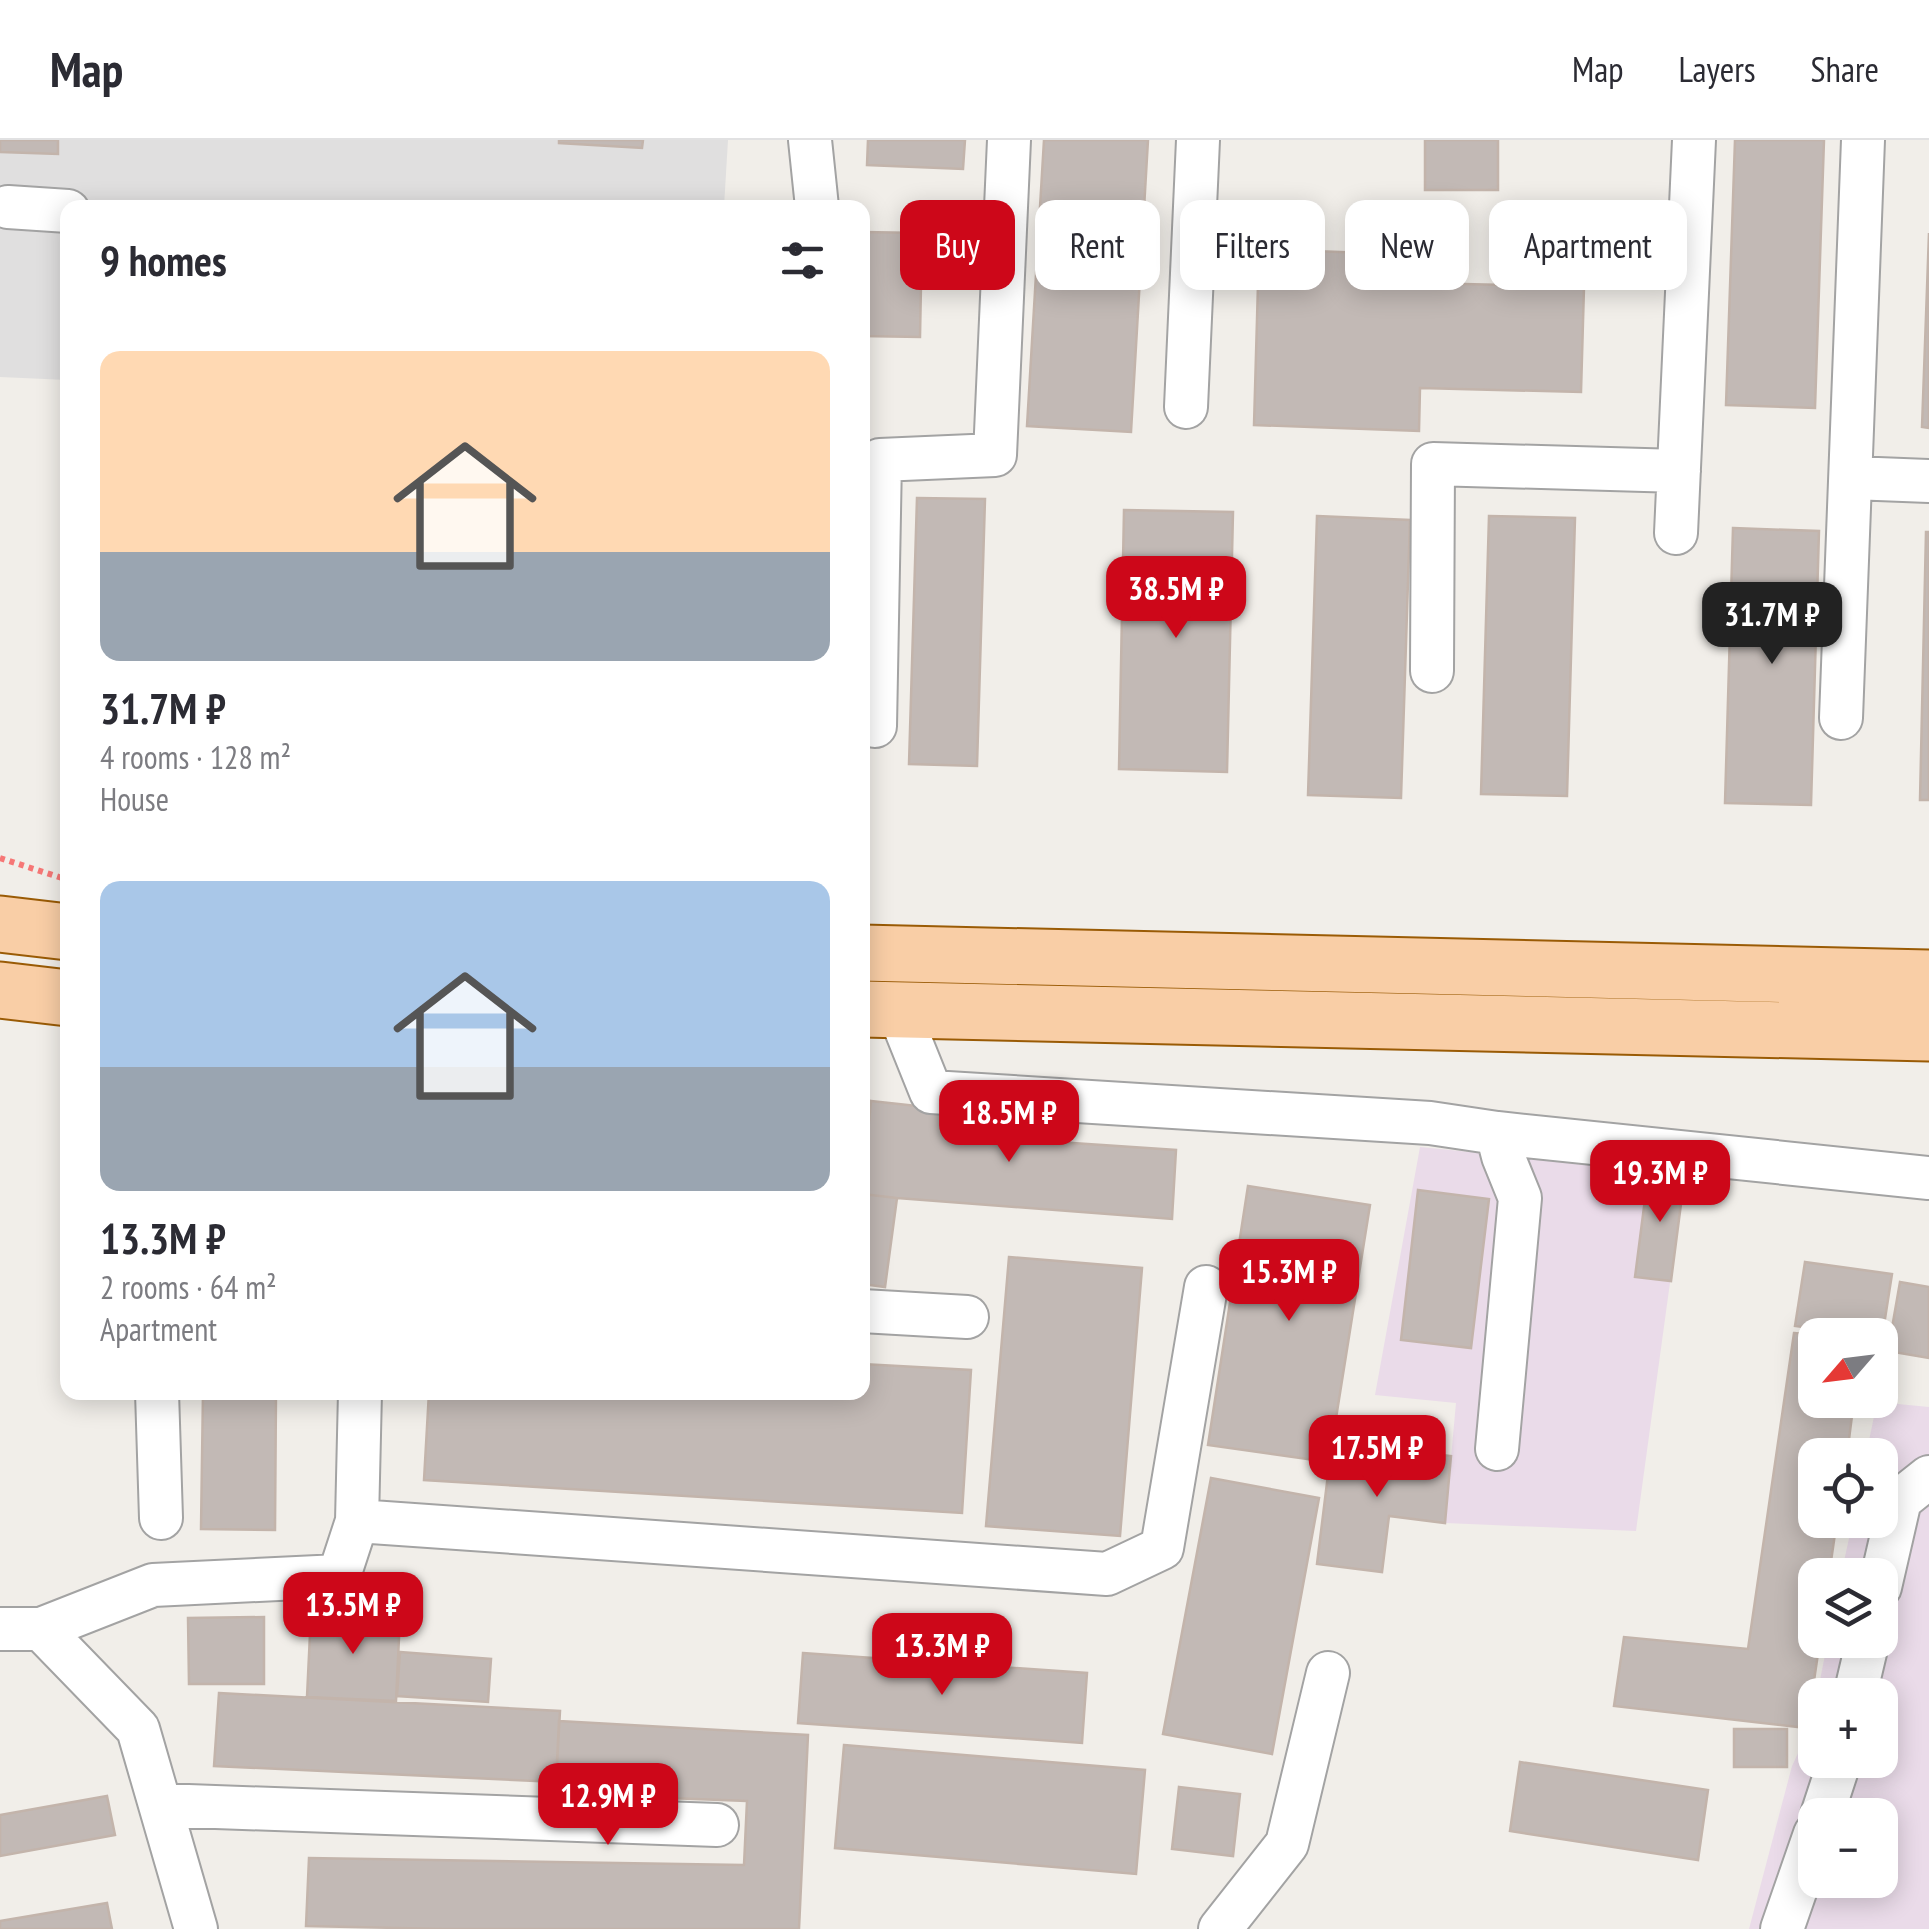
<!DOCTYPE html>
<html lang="en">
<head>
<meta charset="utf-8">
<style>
  body { margin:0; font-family:"PT Sans Narrow",sans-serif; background:#f2f2f3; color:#2b2b33; height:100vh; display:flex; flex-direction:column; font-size:38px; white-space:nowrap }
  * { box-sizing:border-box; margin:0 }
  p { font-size:32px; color:#7c7c81 }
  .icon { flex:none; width:55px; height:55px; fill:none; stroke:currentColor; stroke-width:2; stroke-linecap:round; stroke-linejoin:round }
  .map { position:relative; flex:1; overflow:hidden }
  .details { position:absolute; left:60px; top:60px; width:810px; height:1200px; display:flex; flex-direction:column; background:#fff; border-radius:20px; box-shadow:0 5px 25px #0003 }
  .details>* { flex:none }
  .guide { position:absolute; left:900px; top:60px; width:878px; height:90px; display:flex; gap:20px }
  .needle { width:65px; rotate:242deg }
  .buttons { position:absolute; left:1798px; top:1178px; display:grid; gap:20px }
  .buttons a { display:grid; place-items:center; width:100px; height:100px; border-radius:20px; background:#fff; box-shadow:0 5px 25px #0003; font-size:50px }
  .price { position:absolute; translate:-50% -85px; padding:0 22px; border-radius:20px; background:#cd0719; color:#fff; font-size:32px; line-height:65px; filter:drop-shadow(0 2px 5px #0008) }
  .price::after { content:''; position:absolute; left:50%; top:60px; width:30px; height:22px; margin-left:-15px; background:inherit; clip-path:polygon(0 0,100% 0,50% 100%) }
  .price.on { background:#222; color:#fff }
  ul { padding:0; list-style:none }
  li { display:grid; align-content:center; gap:20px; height:530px; padding:0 40px }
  li span { display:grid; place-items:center; height:310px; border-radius:20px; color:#555 }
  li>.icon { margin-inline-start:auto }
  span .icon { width:180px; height:180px; fill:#fffc; stroke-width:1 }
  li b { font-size:42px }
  h2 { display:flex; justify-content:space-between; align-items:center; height:120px; padding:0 40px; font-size:42px }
  .pill { padding:0 35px; border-radius:20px; background:#fff; box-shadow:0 5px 25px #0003; font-size:35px; line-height:90px }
  .pill.on { background:#cd0719; color:#fff }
  header { display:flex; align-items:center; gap:60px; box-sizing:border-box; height:140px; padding:0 50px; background:#fff; border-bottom:2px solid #e1e1e2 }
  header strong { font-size:48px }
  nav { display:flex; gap:55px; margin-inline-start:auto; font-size:35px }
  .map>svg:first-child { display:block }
  .residential { fill:#e0dfdf }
  .industrial { fill:#eadbe9; fill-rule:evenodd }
  .building { fill:#c2b9b5; stroke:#c3b4ab; stroke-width:2.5 }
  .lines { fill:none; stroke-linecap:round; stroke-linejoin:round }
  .minor-casing { stroke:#a3a3a3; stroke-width:46 }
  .major-casing { stroke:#9a5b05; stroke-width:59 }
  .path { stroke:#f67776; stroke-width:6; stroke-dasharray:5 5; stroke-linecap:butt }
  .minor { stroke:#fff; stroke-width:42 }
  .major { stroke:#f9cea6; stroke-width:55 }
</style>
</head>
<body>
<header>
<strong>Map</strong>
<nav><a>Map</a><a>Layers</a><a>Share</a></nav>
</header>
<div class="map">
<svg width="1929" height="1789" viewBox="0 0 1929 1789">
  <rect width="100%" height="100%" fill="#f1eee9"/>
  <path class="residential" d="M0,0H728L724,67L68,68L67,240L0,237Z"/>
  <path class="industrial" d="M1420,1007L1685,1033L1636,1391L1445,1383L1456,1263L1375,1255Z
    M1877,1262L1929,1267V1789H1749L1792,1626L1809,1590L1815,1563V1620H1880V1555H1817L1828,1500H1880V1435H1841L1853,1380H1880V1315H1866ZM1815,1675H1880V1740H1815Z"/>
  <path class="building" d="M0,0H58V14L0,12Z
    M559,0H643L642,8L559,3Z
    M868,0H965L963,29L867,25Z
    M1044,0H1148L1131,292L1027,286Z
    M1425,0H1498V50H1425Z
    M1735,0H1824L1815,268L1726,265Z
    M862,92L922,93L920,197L862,196Z
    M1929,93V288L1922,287Z
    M1259,109L1424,115L1423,143L1584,147L1581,252L1420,248L1419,291L1254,285Z
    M917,358L985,359L977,626L909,624Z
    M1124,370L1233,372L1227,632L1119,629Z
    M1317,376L1410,380L1401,658L1308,655Z
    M1489,376L1575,378L1567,656L1481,654Z
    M1733,388L1819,391L1811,665L1725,663Z
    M1926,392H1929V660H1920Z
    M862,960L871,961L862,1031Z
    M871,961L1027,978L1028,1000L1176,1010L1172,1079L897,1058L862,1054Z
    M1649,1028L1685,1033L1671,1141L1635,1137Z
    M1248,1046L1370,1065L1329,1322L1208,1305Z
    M1418,1050L1489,1059L1471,1208L1401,1200Z
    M862,1054L897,1058L885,1147L862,1144Z
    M1009,1117L1142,1128L1120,1396L986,1386Z
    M1805,1122L1892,1134L1882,1198L1880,1195H1863L1795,1186Z
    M1900,1142L1929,1147V1218L1888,1211Z
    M1794,1193L1815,1195V1260H1854L1847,1315H1815V1380H1837L1829,1435H1815V1500H1820L1807,1588L1614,1566L1624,1497L1748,1509Z
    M862,1224L971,1230L962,1373L424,1340L429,1252H862Z
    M203,1252H276L275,1390L201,1389Z
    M1332,1302L1451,1316L1445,1383L1389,1376L1382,1432L1317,1424Z
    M1211,1338L1319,1358L1272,1614L1163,1594Z
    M311,1473L400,1477L396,1561L307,1557Z
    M264,1477V1544H189L188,1478Z
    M400,1512L491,1519L488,1562L397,1556Z
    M803,1513L1087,1533L1082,1603L798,1583Z
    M219,1553L560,1571L556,1642L214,1626Z
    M559,1581L808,1595L799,1789H444L306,1786L309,1718L744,1725L747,1661L562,1654L556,1642Z
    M1734,1589H1787V1627H1734Z
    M844,1605L1145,1630L1136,1734L835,1708Z
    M1520,1622L1708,1650L1698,1720L1510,1691Z
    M1179,1647L1240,1654L1233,1716L1172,1709Z
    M107,1656L115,1695L0,1716V1675Z
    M107,1763L112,1789H0V1781Z"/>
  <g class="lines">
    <g class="minor-casing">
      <path id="minor" d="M810,0L817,67
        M8,67L68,71
        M1186,267L1198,0
        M1852,338L1929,341
        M1676,393L1694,0
        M1432,531L1433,324L1679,331
        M1841,578L1863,0
        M875,586L880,320L995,315L1009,0
        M898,870L931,952L1430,983L1497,993L1503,1016L1520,1058L1497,1309
        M1497,993L1929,1038
        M862,1171L967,1177
        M157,1252L161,1378
        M357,1381L360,1252
        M1880,1447L1900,1360L1929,1337
        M0,1489H41L138,1589L196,1789
        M41,1489L153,1445L339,1436L357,1381L1107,1434L1162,1408L1206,1147
        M1855,1555L1868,1500
        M161,1665L717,1685
        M1822,1675L1840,1620
        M1220,1789L1287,1704L1328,1533
        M1782,1789L1815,1694"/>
    </g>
    <g class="major-casing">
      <path id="major" d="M0,784L68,792
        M862,813L1929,838
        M0,850L68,858
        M862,869L1929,893"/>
    </g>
    <path class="path" d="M0,718L68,740"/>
    <use href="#minor" class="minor"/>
    <use href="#major" class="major"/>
  </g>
</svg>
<div class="buttons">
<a><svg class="needle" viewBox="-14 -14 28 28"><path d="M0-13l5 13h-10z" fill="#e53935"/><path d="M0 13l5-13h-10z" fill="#7c7c81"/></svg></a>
<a><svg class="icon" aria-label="locate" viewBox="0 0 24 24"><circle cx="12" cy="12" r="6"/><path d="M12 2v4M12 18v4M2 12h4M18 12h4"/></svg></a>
<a><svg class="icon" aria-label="layers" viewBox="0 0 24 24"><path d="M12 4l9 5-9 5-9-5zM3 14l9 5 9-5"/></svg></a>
<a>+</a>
<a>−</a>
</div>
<b class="price" style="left:1176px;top:501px">38.5M ₽</b>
<b class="price on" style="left:1772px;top:527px">31.7M ₽</b>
<b class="price" style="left:1009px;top:1025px">18.5M ₽</b>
<b class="price" style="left:1660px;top:1085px">19.3M ₽</b>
<b class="price" style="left:1289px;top:1184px">15.3M ₽</b>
<b class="price" style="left:1377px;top:1360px">17.5M ₽</b>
<b class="price" style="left:353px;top:1517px">13.5M ₽</b>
<b class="price" style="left:942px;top:1558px">13.3M ₽</b>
<b class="price" style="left:608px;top:1708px">12.9M ₽</b>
<div class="guide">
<a class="pill on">Buy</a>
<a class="pill">Rent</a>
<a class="pill">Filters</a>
<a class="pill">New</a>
<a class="pill">Apartment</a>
</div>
<section class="details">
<h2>9 homes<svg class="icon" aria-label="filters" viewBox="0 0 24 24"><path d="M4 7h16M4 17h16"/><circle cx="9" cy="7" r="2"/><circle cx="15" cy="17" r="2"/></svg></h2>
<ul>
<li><span style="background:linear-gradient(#ffd9b3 65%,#9aa5b1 0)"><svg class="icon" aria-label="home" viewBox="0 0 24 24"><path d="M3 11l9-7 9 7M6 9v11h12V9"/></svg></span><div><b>31.7M ₽</b><p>4 rooms · 128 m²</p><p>House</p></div></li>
<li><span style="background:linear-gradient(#a9c7e8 60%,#9aa5b1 0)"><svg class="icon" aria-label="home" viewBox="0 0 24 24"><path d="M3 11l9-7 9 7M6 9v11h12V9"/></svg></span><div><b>13.3M ₽</b><p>2 rooms · 64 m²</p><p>Apartment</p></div></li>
</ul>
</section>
</div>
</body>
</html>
